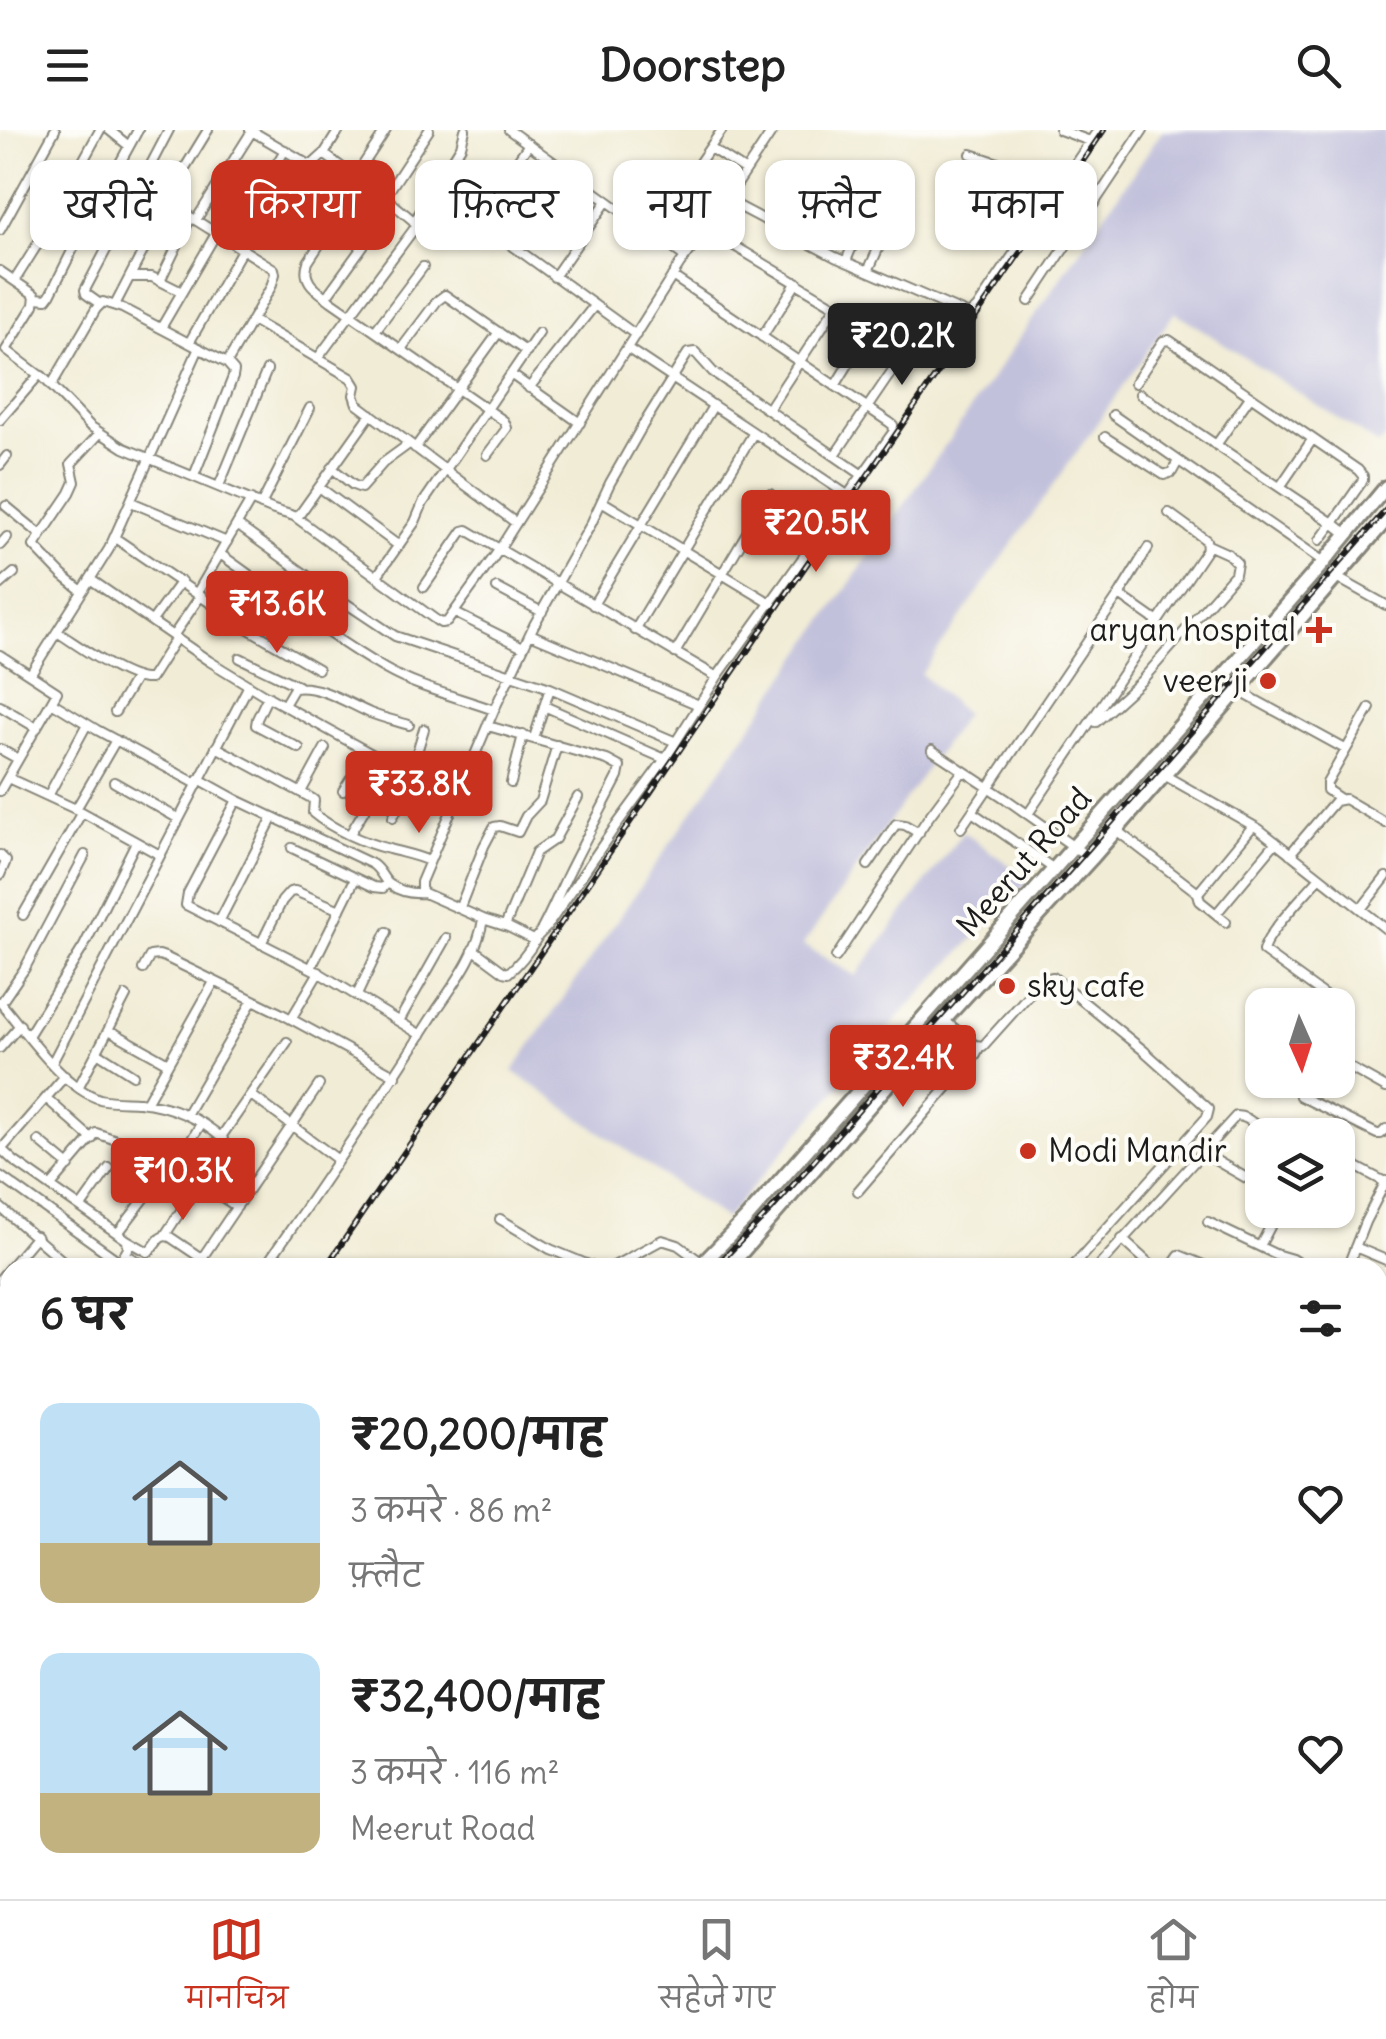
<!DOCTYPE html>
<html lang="hi">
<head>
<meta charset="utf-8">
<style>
  body { margin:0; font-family:Delius,"Playpen Sans Deva",sans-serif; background:#f2f2f2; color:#222; height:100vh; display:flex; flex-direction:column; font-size:38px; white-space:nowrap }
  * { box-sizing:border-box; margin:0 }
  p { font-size:32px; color:#767676 }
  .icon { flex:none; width:55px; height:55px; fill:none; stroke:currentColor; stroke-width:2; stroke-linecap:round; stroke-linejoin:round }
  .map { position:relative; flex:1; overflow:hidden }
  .panel { position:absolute; left:0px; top:1128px; width:1388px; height:642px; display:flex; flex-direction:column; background:#fff; border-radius:30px 30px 0 0; box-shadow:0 2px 8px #0004 }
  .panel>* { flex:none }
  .top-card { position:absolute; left:30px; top:30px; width:1328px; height:90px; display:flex; gap:20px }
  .needle { width:65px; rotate:177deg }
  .tools { position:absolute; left:1245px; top:858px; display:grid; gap:20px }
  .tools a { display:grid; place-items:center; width:110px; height:110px; border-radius:20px; background:#fff; box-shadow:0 2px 8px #0004; font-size:50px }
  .price { position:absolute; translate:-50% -85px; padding:0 22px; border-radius:10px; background:#c8321e; color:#fff; font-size:32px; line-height:65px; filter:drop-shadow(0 2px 5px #0008) }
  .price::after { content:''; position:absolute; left:50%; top:60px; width:30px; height:22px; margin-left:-15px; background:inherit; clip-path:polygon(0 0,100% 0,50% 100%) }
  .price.on { background:#222; color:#fff }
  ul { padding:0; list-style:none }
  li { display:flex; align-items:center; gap:30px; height:250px; padding:0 40px }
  li span { display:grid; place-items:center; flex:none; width:280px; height:200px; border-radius:20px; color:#555 }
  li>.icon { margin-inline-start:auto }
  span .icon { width:120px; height:120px; fill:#fffc; stroke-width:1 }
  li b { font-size:42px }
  h2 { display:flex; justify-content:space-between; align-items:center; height:120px; padding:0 40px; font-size:42px }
  .chip { padding:0 35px; border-radius:20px; background:#fff; box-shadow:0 2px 8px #0004; font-size:35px; line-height:90px }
  .chip.on { background:#c8321e; color:#fff }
  header { display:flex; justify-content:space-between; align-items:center; height:130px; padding:0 40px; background:#fff; font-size:45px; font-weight:700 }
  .menu { display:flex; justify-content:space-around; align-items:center; height:140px; border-top:2px solid #e0e0e0; background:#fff; font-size:28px; color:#767676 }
  .menu a { display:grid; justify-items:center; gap:5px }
  .menu .on { color:#c8321e }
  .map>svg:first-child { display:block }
  .built { fill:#ddd5f6 }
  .industrial { fill:#c2c1dc }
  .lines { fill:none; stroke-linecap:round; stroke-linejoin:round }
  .minor-casing { stroke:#868478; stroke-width:12 }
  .tertiary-casing { stroke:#868478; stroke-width:15 }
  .trunk-casing { stroke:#868478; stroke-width:18 }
  .minor { stroke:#fff; stroke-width:8 }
  .tertiary { stroke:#fff; stroke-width:10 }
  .trunk { stroke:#fff; stroke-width:12 }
  .rail-casing { stroke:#1c1c1c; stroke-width:6 }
  .rail { stroke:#fdfcf7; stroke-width:2.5; stroke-dasharray:8; stroke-linecap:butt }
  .poi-dot { fill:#c8321e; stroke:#fdfcf7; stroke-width:4 }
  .labels { text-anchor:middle; stroke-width:8; stroke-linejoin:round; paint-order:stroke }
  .poi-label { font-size:32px; fill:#1c1c1c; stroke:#fdfcf7; text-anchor:end }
  .street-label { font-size:32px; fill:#1c1c1c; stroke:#fdfcf7 }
</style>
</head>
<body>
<header><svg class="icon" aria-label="menu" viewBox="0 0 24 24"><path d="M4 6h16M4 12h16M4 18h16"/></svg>Doorstep<svg class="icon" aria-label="search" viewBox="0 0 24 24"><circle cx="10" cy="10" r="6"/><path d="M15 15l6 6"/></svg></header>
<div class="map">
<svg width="1386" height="1769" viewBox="0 0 1386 1769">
  <rect width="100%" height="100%" fill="#fdfcf7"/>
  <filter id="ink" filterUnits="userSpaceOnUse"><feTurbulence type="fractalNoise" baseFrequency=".01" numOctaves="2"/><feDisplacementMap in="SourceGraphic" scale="20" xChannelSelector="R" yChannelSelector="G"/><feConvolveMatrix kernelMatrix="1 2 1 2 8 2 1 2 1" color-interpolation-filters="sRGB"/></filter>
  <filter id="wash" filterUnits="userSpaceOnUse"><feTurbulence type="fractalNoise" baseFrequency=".0048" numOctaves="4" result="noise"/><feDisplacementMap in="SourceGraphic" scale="40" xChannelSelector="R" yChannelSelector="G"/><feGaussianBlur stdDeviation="2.25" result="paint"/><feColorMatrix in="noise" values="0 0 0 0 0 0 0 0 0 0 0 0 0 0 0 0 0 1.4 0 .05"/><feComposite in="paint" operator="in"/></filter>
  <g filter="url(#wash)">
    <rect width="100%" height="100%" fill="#f1ecd5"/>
    <path class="built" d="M10,1667V1760H123L117,1769H0V1682Z"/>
    <path class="industrial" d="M1163,0H1386V308L1379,315L1175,182L921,544L965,584L803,815L856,846L963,702L1030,750L905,880L725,1089L513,941Z"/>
  </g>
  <g filter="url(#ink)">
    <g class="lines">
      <g class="minor-casing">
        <path id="minor" d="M109,0L129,16
          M250,0L308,34H313L324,24L339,0
          M386,0L355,47L385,67L435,109
          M509,0L685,127
          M1060,0L1090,11
          M710,18L746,41
          M324,24L355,47L358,56L308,132C301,152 317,160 331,171L504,291L507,298L487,325
          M971,24L1062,54
          M434,59L636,205
          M385,67L429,0
          M782,69L794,75L797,79L785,102
          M727,70L835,127L969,185L977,178L1098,0
          M168,73L274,139L275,144L271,157L227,233
          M471,85L501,54L529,14
          M196,90L252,1
          M414,92L461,16L465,0
          M706,99L935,236
          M0,100L55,0
          M651,103L722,0
          M230,111L285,20
          M846,131L871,72
          M0,141L35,165L34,175L6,220L39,245
          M868,141L895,82
          M131,147H152L182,162
          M554,147L607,71
          M15,150L37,115L100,0
          M160,151L191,87
          M326,167L376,98
          M36,168L47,169L50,165L75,115L138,0
          M1029,171L1143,0
          M100,174L86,164L85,160L169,0
          M115,175L168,73L172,59L208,0
          M252,190L351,248L356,256L354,265L357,274L516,393
          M161,198L217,102
          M375,201L423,137
          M762,207L797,152
          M189,213L243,118
          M627,218L849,366
          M401,219L437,171L445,165L527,222
          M318,228L417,95
          M512,245L580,293
          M1135,253L1163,211L1169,210L1358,340L1363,346V350L1333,393L1347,404
          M51,256L96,179L103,172L122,178L227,233L234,241L233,247L194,346
          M835,256L871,197
          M529,258L594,176
          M1140,264L1333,393L1320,410
          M768,280L836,176
          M1113,285L1324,432
          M0,290L39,245L42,246L90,296L124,318L274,380L294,386L436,490L441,493L447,492L499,420L680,134L715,88L773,0
          M1105,307L1164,345L1172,342L1178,331
          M1216,315L1250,267
          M415,318L499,202
          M835,325L907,219
          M0,335L7,326
          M332,338L353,355L361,358L383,333L409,314
          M219,356L267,240
          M319,357L399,416
          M1280,357L1312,310
          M131,372L227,412
          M603,372L772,474
          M261,375L310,278
          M6,376L40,404
          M297,388L371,284
          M237,395L341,470L395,506L550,558L676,612
          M115,408L247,498L318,539
          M0,415L7,407
          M1148,418L1121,462V466L1158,492
          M220,424C275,462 327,506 385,539C418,558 458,567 494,580
          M377,446L415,392L423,373L539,203
          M1336,447L1386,475
          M90,449L209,531L263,564L410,645L458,666
          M0,455L14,443
          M424,457L463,401L467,400L717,547
          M497,458L542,482
          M82,461L62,445L34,416L70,363L75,352L71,334L100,303
          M197,463L251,370
          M593,475L713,276
          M455,483L523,517
          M152,491L181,451
          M635,500L753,304
          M57,502C78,515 126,551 150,549L176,508
          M530,504L699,575
          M173,506L201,465
          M675,523L770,364
          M0,525L57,562L0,661
          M240,528L298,556
          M31,543L109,419L199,218
          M1237,560L1345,619
          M268,566L257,589L256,595L299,618
          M53,573L97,600L197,654
          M284,575L294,558C319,554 347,573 370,583C383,588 396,591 409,595
          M0,576L37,598
          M544,576L665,629
          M115,582L136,547
          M1096,592L1141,551L1235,444L1237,433L1228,424L1208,415
          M534,608L550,558
          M216,617L311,668L314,670L313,683C332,699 364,713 389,719C403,723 416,725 429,731
          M0,619L18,629
          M932,620L1006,669L1091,729
          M410,645L424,599
          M1164,645L1259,699L1386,799
          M8,648L82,682L160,725
          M199,649L237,670L372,734C381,740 382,748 389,754C399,761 412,764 424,763
          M114,652L179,689
          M511,653L523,605
          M343,661L368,622
          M301,662L325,618
          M48,666L87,594
          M1339,668L1327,660V653L1370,578
          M237,670L188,763L186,775L316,841L421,905
          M76,679L116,610
          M972,682L1054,739
          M1028,684L1207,419L1206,410L1169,383
          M393,687L413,646
          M961,698L1121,462
          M1116,700L1198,763
          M350,704L372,667
          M292,718L374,757L383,758L387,753
          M1290,724L1335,671L1345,669L1386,693
          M0,725L6,731L0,745
          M868,735L896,694L905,695L919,703
          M1320,747C1305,765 1268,801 1263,821L1328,868L1330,875
          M460,777L484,716L494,697L500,696L518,702L526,686L540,671L557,615
          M1361,779L1386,747
          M1216,784L1276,712
          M23,785L82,682
          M483,789L508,797L534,810L546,798L615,697L665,629L717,547L894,301L893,295L889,292L672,146
          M219,792L273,687
          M1226,792L1200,771L1198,763L1253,696
          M505,796L536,722L555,709L578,667
          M261,814L282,771L290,762L295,761L340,780
          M473,819L504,842L508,843C537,820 552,777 568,744C584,712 601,680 618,647L620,637L607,630L488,596
          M836,827L928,688L963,641
          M311,838L355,749
          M143,839L150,826L159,825L165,827L280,883L396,946
          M357,865L387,802
          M0,872C25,901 63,958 100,969C112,972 126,971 139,972C169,975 200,988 223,1009L222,1018L165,1105
          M1,873L25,838L85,725
          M291,889L319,842
          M944,890L975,915L983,916L1043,849L1053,847L1143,920L1209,979L1207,987L1071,1138
          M399,891L446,808
          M109,900L168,933
          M28,906L84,816L136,712
          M0,918L20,895
          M97,922L133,945
          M1338,931L1386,958
          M52,933L249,555
          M79,956L126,866
          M251,965L338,1030
          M1300,966L1377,1004H1381L1386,999
          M46,968L92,1009
          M146,973L214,852
          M186,985L253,870
          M221,1007L287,912
          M39,1011L69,1036
          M0,1018L14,1031L127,1110L128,1119L116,1138
          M0,1021L65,946
          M1201,1022L1262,1057
          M1338,1027L1385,1052
          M165,1035C182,1031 192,1008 201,994
          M0,1046L120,1132
          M199,1052L237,1077
          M51,1056L96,1003L119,1011L164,1033V1043L118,1103
          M858,1061L976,924L980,916
          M0,1077L71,1138
          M81,1077L109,1038
          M500,1089L550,1119L596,1138
          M1208,1092L1275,1124L1292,1129L1306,1138
          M1122,1109L1154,1138
          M127,1110L148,1122C157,1117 157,1103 170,1107L216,1138
          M1260,1116L1279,1080
          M1355,1117L1386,1130
          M126,1124L148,1138
          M202,1128L319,955
          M264,1138C321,1056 377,974 430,890C450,859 478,826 483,789L424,763L421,759V752L494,580L534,495L591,394L610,353L643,295L688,223L695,222L713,242L864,346
          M610,1138L662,1110L678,1115L709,1138
          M1097,1138L1236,986C1255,986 1257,1007 1279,998L1295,1005
          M1170,1138L1179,1125L1211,1138
          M1347,1138L1365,1092L1386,1051
          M0,1149L36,1106
          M0,1223L10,1214
          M0,1259L10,1253
          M1378,1298L1386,1288
          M1378,1330L1382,1333H1386
          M0,1373L10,1385
          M0,1427L10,1419
          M0,1455L10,1462
          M1378,1486L1386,1476
          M0,1504L10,1511
          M1378,1552L1386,1543
          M0,1567L5,1570
          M0,1612L10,1597
          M1378,1612L1386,1621
          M0,1679L10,1664
          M187,1760L199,1769
          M329,1760L341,1769
          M603,1760L616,1769
          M752,1760L760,1769
          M941,1760L949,1769
          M1068,1760L1076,1769
          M1232,1760L1246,1769
          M1341,1760L1348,1766
          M307,1769L313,1760
          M348,1769L354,1760
          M409,1769L415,1760
          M492,1769L498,1760
          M587,1769L593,1760
          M1328,1769L1334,1760"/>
      </g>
      <g class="tertiary-casing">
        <path id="tertiary" d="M0,1276L10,1290
          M1378,1390L1386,1394
          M526,1760L541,1769
          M887,1769L902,1760"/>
      </g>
      <g class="trunk-casing">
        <path id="trunk" d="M698,1138L746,1089L1324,432L1386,357
          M728,1138L944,890L1091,729L1386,390
          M133,1769L139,1760
          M156,1769L162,1760"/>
      </g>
      <use href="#minor" class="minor"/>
      <use href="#tertiary" class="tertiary"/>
      <use href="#trunk" class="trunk"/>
      <g class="rail-casing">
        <path id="rail" d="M325,1138L1104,0
          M714,1138L771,1080L1386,380
          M0,1625L10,1610
          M140,1769L146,1760"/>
      </g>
      <use href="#rail" class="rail"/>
    </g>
  </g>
  <g class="poi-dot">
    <path d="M1314 485h10v10h10v10h-10v10h-10v-10h-10v-10h10z"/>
    <circle cx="1268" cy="551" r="10"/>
    <circle cx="1007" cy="856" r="10"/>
    <circle cx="1028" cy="1021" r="10"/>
  </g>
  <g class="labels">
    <g class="poi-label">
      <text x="1296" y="511">aryan hospital</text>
      <text x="1248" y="562">veer ji</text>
      <text x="1027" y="867" text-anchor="start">sky cafe</text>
      <text x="1048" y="1032" text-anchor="start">Modi Mandir</text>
    </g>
    <g class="street-label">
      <text transform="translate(1024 732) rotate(-49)" y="11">Meerut Road</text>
    </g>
  </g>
</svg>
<div class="tools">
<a><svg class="needle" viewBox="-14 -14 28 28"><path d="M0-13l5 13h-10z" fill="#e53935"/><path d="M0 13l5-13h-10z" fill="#767676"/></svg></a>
<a><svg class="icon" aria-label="layers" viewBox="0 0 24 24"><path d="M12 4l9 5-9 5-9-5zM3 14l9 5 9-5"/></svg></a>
</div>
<b class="price on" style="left:902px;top:258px">₹20.2K</b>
<b class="price" style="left:816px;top:445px">₹20.5K</b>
<b class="price" style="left:277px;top:526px">₹13.6K</b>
<b class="price" style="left:419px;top:706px">₹33.8K</b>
<b class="price" style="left:903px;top:980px">₹32.4K</b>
<b class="price" style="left:183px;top:1093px">₹10.3K</b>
<div class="top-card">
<a class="chip">खरीदें</a>
<a class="chip on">किराया</a>
<a class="chip">फ़िल्टर</a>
<a class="chip">नया</a>
<a class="chip">फ़्लैट</a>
<a class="chip">मकान</a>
</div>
<section class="panel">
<h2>6 घर<svg class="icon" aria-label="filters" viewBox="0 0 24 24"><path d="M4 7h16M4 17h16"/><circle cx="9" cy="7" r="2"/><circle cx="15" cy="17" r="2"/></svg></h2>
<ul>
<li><span style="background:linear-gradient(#bfe0f5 70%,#c2b280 0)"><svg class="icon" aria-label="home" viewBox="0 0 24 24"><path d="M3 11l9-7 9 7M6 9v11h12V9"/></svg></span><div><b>₹20,200/माह</b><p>3 कमरे · 86 m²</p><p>फ़्लैट</p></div><svg class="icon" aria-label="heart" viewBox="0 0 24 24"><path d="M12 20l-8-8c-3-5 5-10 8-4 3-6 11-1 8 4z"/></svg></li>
<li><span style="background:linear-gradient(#bfe0f5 70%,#c2b280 0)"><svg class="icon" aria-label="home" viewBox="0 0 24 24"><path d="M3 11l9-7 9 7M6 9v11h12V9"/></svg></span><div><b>₹32,400/माह</b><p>3 कमरे · 116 m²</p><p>Meerut Road</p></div><svg class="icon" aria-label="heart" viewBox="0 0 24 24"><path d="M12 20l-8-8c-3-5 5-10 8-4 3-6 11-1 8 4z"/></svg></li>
</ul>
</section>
</div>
<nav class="menu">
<a class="on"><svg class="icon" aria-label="map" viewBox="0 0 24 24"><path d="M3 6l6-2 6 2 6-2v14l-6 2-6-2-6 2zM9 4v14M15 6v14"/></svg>मानचित्र</a>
<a><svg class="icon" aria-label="saved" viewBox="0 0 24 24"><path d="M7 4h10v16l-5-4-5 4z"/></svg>सहेजे गए</a>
<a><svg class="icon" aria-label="home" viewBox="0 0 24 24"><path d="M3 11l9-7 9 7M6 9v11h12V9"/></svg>होम</a>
</nav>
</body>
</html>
